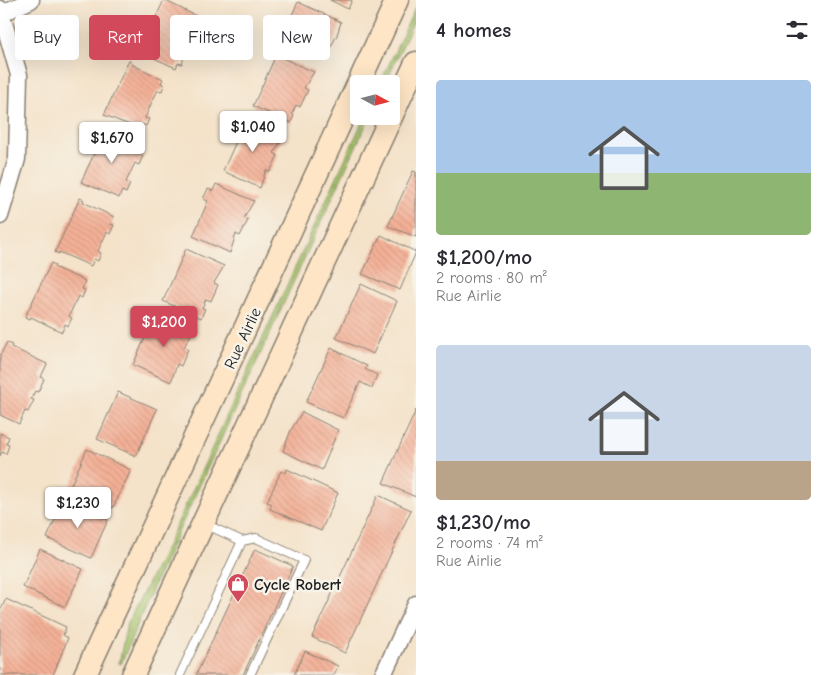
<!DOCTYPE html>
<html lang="en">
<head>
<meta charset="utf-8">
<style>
  body { margin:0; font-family:"Comic Neue",sans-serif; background:#f2f2f3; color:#2b2b33; height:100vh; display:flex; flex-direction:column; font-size:19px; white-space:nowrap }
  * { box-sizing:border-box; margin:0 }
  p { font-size:16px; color:#7c7c81 }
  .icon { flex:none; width:28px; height:28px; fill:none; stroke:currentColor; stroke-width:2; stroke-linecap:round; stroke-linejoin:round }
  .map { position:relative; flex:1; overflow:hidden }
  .sheet { display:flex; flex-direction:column; background:#fff; width:415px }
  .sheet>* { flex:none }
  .guide { position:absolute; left:15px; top:15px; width:325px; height:45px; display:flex; gap:10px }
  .needle { width:32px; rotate:97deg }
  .tools { position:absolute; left:350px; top:75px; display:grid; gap:10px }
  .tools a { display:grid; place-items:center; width:50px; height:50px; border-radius:5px; background:#fff; box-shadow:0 5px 20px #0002; font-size:25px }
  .price { position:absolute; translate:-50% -42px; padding:0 11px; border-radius:5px; background:#fff; color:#222; font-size:16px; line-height:32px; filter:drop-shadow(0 1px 2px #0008) }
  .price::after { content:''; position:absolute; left:50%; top:30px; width:15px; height:11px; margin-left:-8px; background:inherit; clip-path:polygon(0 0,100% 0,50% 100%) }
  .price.current { background:#d1495b; color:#fff }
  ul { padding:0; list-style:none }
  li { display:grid; align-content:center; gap:10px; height:265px; padding:0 20px }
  li span { display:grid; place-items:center; height:155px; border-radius:5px; color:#555 }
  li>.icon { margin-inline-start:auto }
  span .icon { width:90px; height:90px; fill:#fffc; stroke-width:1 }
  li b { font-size:21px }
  h2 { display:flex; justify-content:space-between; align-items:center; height:60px; padding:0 20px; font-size:21px }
  .chip { padding:0 18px; border-radius:5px; background:#fff; box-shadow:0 5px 20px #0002; font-size:18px; line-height:45px }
  .chip.current { background:#d1495b; color:#fff }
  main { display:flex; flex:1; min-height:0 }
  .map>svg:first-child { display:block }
  .grass { fill:url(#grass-tufts); stroke:#607044 }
  .building { fill:url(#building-back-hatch) }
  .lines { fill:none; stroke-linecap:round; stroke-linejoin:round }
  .lane-casing { stroke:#887f72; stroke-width:10 }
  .street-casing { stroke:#887f72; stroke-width:19 }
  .secondary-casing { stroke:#887f72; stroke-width:25 }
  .lane { stroke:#fff; stroke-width:8 }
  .street { stroke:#fff; stroke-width:16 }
  .secondary { stroke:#fde5c5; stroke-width:22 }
  .labels { text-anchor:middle; stroke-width:5; stroke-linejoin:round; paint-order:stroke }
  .street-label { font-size:16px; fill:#1c1c1c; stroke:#f7f3e8 }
  .poi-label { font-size:16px; font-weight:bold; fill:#1c1c1c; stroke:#f7f3e8; text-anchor:start }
</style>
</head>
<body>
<main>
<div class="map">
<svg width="416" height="675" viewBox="0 0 416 675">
  <defs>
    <pattern id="grass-tufts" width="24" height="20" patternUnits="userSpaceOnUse" patternTransform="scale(1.25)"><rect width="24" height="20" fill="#a5c36b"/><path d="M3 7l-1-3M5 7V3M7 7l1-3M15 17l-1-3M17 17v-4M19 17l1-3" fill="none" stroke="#8da75c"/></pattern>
    <pattern id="building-back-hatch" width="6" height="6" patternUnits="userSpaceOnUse" patternTransform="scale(1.25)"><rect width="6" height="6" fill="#f4b197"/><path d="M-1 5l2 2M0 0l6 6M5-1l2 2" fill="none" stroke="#d19882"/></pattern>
  </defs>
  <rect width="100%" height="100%" fill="#f7f3e8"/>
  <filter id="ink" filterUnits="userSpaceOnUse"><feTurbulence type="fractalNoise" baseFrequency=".02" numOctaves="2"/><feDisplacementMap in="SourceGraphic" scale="10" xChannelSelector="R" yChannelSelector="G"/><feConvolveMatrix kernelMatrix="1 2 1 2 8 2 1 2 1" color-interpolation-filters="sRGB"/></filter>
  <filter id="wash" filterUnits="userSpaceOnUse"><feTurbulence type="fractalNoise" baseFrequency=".0096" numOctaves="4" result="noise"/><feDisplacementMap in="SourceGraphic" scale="20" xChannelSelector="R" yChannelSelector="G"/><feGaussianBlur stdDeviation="1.12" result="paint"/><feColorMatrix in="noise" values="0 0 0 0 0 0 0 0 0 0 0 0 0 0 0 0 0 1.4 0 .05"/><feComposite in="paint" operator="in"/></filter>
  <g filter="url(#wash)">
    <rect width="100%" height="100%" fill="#f4e2c9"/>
    <path class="grass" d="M416,6V16L385,84H380Z
      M365,116H370L157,578L121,664L119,663L127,624L167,546Z"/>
    <g id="blocks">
      <path class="building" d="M164,0L198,17L196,21L200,23L197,29L193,27L181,56L184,57L182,64L178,63L176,68L145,54L144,55L139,53Z
        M330,0H352L348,9Z
        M298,2L341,22L337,35L324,60L280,40Z
        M276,55L314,72L304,88L308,90L300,107L296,105L292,114L294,115L291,123L253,106Z
        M129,60L133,65L163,79L161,83L164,85L162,91L158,90L151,104L145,118L149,119L146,126L142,124L140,129L104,115Z
        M246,119L284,136L274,153L278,155L270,172L266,170L260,188L223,171Z
        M106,128L111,130L110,133L143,147L139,154L143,156L139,165L135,163L126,182L130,184L126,193L122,191L119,198L81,182Z
        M413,171L416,172V237L388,226Z
        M216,184L254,201L244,218L248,220L240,236L236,234L230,253L193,236L208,201L203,199L208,189L213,191Z
        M80,198L84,200L83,202L114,217L110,224L114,225L110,234L107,232L98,251L101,253L98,261L94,259L91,266L59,252V254L55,252Z
        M381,235L416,252L400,290L362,274Z
        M186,249L224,266L214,283L218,285L211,301L206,299L202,308L205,309L201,318L163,301Z
        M51,263L55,265L54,267L85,281L82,289L85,290L82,298L78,296L69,316L72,318L68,326L65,324L62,332L31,317L30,319L25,317Z
        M361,284L397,301L373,354L336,338Z
        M156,313L194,330L184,347L188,349L181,366L177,364L171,382L133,365Z
        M7,342L12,345L11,347L47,364L41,377L44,379L38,392L35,391L31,399L34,400L28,412L25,411L19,424L0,415V356Z
        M331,348L367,366L365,369L377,375L372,388L360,382L343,418L306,402Z
        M118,392L157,409L136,456L97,439Z
        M416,410V497L383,483Z
        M302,412L338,430L322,470L283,451L291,430Z
        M0,433L9,437L6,444L9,445L6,454L2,452L0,456Z
        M87,449L131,470L113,508L70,487Z
        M287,469L338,493L321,531L270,509L272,504L267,502L281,471L286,473Z
        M378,495L411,510L345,653L312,637Z
        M64,500L108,520L91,558L47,538Z
        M40,549L83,569L65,607L23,587Z
        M255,549L293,566L243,675H196Z
        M6,599L66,627L63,635L68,638L53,675H0V611Z
        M305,651L338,666L334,675H294Z"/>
    </g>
  </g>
  <g filter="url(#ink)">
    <use href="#blocks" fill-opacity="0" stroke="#887f72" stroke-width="1"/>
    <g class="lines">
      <g class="lane-casing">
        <path id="lane" d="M242,541L256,538L304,560L250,675
          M180,675L242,541L205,524"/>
      </g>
      <g class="street-casing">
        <path id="street" d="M0,9L19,75L17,159L0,216
          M3,13L31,0
          M383,675L416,604"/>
      </g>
      <g class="secondary-casing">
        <path id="secondary" d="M85,675L397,0
          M133,675L416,63"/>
      </g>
      <use href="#lane" class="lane"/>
      <use href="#street" class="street"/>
      <use href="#secondary" class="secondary"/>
    </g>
  </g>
  <defs>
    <g id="shop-pin" transform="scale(1.125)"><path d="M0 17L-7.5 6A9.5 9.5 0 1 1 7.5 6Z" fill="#d1495b" stroke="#f7f3e8"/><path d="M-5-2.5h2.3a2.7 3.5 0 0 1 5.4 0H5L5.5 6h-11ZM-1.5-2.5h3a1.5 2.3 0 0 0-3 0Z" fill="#fff"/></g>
  </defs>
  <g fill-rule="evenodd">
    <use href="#shop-pin" x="238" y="584"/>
  </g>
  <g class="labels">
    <g class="street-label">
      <text transform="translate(242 338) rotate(-65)" y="6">Rue Airlie</text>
    </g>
    <g class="poi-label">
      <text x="254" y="590">Cycle Robert</text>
    </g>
  </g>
</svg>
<div class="tools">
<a><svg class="needle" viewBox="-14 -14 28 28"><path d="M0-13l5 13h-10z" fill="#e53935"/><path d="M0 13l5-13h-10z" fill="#7c7c81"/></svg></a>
</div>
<b class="price" style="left:253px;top:153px">$1,040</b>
<b class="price" style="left:112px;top:164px">$1,670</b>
<b class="price current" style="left:164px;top:348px">$1,200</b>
<b class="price" style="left:78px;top:529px">$1,230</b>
<div class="guide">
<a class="chip">Buy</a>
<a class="chip current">Rent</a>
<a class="chip">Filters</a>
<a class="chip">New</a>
</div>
</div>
<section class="sheet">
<h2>4 homes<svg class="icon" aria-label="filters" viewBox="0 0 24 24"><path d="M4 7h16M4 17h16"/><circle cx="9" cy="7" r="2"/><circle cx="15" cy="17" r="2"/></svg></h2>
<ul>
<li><span style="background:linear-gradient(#a9c7e8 60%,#8fb573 0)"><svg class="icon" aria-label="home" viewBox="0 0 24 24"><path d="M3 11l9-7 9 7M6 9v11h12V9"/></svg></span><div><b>$1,200/mo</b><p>2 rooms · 80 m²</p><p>Rue Airlie</p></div></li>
<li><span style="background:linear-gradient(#c9d6e8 75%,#b9a48a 0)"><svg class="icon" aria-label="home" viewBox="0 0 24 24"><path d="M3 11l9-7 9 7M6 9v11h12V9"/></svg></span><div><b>$1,230/mo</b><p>2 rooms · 74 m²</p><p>Rue Airlie</p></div></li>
</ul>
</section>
</main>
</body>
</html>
